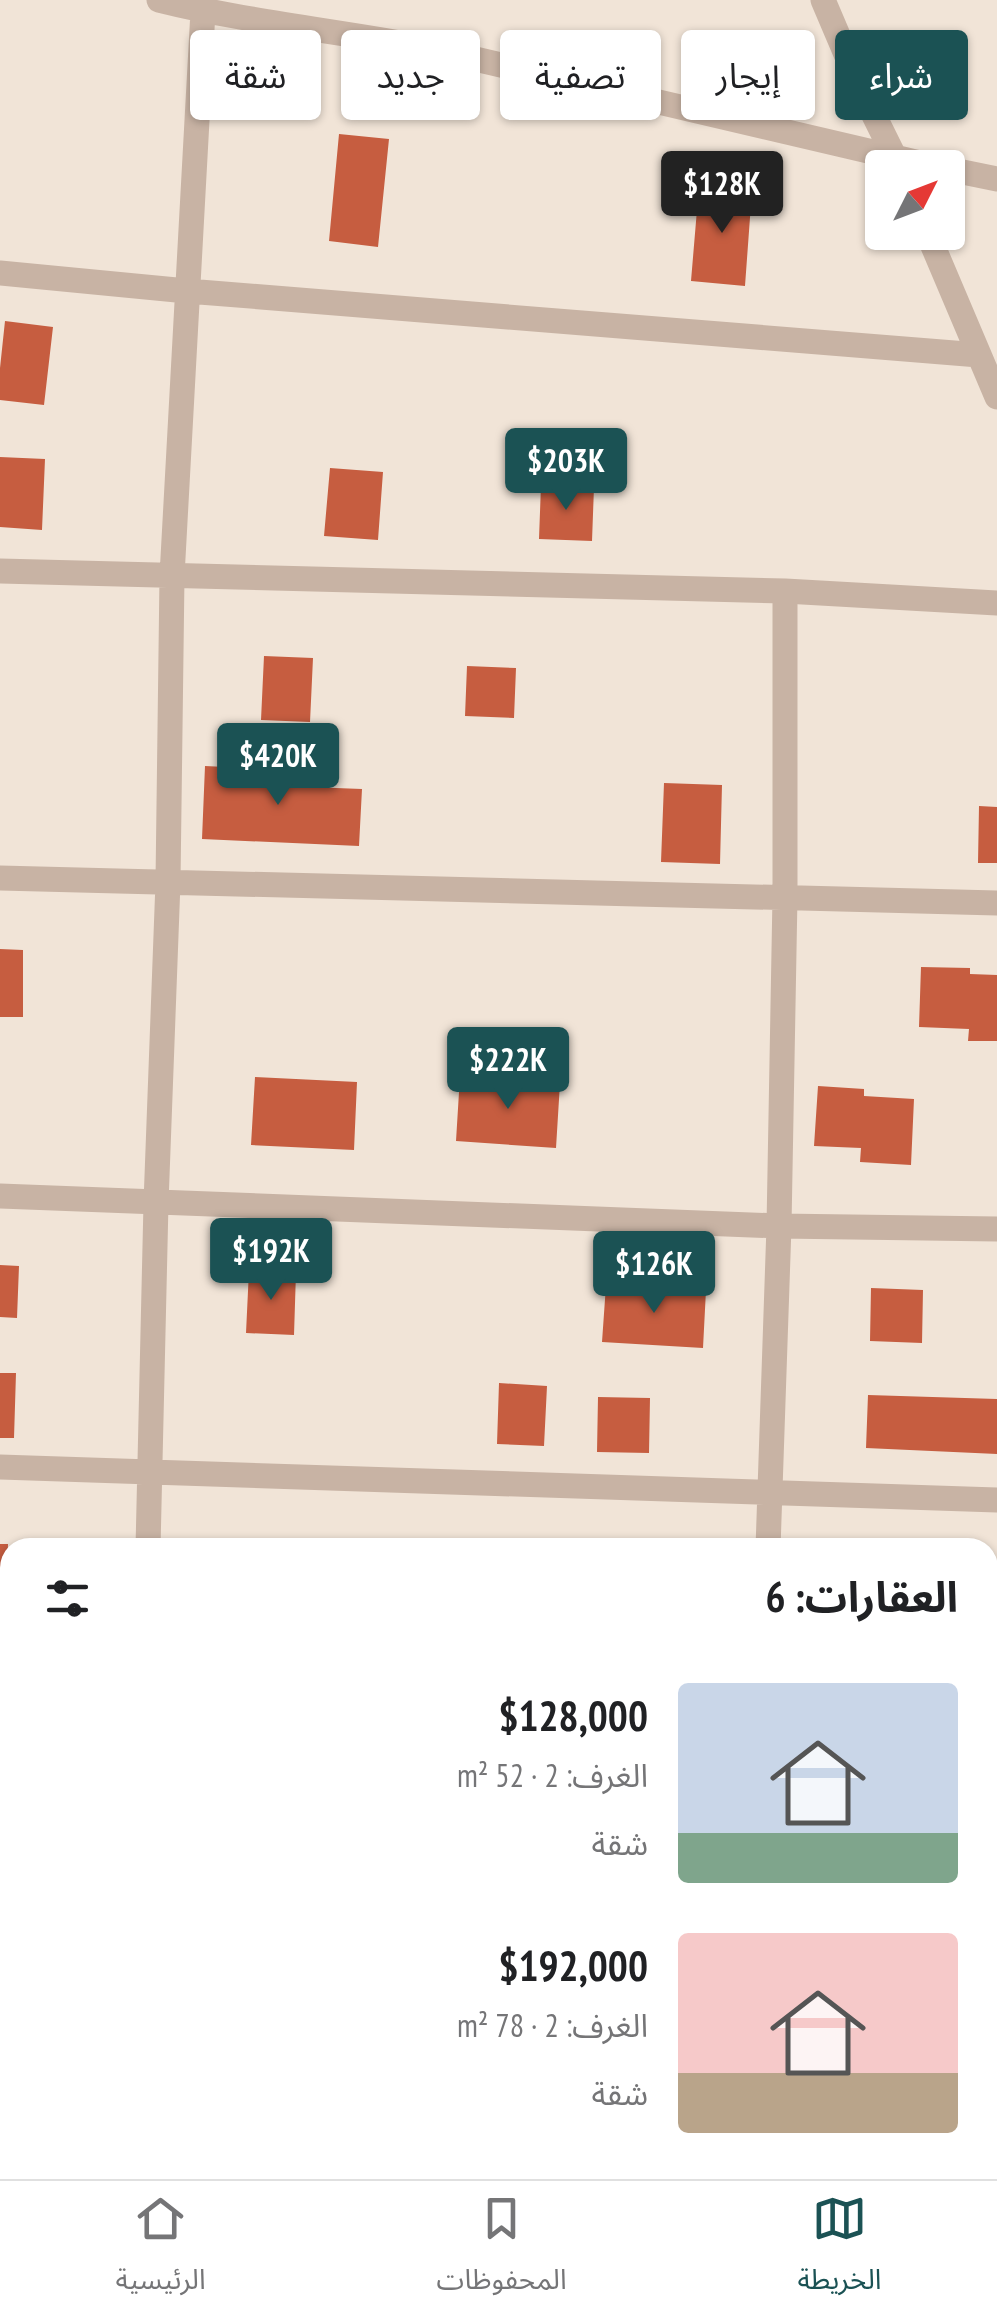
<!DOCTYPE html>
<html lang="ar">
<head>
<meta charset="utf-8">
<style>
  body { margin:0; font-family:"PT Sans Narrow","Noto Sans Arabic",sans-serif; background:#f2f2f2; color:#202124; direction:rtl; height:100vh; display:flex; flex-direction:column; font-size:38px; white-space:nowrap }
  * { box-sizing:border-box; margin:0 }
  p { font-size:32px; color:#757577 }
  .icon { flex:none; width:55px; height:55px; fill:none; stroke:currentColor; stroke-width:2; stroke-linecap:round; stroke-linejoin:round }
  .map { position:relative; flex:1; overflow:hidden; direction:ltr }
  .details { position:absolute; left:0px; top:1538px; width:998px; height:642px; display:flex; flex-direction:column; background:#fff; border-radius:30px 30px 0 0; box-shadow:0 2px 8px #0004; direction:rtl }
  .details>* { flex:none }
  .top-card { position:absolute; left:30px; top:30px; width:938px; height:90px; direction:rtl; display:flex; gap:20px }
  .needle { width:65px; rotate:48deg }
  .fabs { position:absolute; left:865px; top:150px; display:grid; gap:20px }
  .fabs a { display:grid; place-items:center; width:100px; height:100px; border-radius:10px; background:#fff; box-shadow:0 2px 8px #0004; font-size:50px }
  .price { position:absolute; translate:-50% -85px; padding:0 22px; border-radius:10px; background:#1b5254; color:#fff; font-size:32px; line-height:65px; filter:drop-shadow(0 2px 5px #0008) }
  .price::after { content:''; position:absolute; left:50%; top:60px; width:30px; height:22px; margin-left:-15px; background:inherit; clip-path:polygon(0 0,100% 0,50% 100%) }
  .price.active { background:#222; color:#fff }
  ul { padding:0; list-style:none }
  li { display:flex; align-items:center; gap:30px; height:250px; padding:0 40px }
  li span { display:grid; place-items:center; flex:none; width:280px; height:200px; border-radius:10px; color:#555 }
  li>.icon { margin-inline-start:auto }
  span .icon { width:120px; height:120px; fill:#fffc; stroke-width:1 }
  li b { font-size:42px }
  h2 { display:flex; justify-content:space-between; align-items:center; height:120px; padding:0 40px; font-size:42px }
  .pill { padding:0 35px; border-radius:10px; background:#fff; box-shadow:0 2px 8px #0004; font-size:35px; line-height:90px }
  .pill.active { background:#1b5254; color:#fff }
  .dock { display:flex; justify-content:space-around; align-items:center; height:140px; border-top:2px solid #e0e0e0; background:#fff; font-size:28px; color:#757577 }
  .dock a { display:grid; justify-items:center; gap:5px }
  .dock .active { color:#1b5254 }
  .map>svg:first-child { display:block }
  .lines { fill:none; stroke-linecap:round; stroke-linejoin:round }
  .stream { stroke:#76adad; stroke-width:10 }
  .building { fill:#c65d40 }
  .street { stroke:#c8b3a4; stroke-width:25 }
</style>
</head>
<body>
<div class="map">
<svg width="997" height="2179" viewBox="0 0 997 2179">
  <rect width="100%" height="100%" fill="#f1e4d7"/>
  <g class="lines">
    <path class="stream" d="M0,2054L10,2056
      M909,2170L953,2179"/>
  </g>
  <path class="building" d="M339,134L389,139L378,247L329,241Z
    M699,186L752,190L745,286L691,281Z
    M5,321L53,327L44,405L0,400V368Z
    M0,457L45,459L42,530L0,527Z
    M330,468L383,472L378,540L324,536Z
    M541,485L594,487L592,541L539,539Z
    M264,656L313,658L310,722L261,720Z
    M467,666L516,668L514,718L465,716Z
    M205,766L310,771L309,787L362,789L359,846L202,839Z
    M664,783L722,785L720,864L661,862Z
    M979,806L997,807V863H978Z
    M0,949L23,950V1017H0Z
    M921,967L970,968V974L997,975V1041H968L969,1029L919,1027Z
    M460,1076L560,1083L556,1148L456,1141Z
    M255,1077L357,1082L354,1150L251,1145Z
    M818,1086L864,1089V1096L914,1099L911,1165L860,1162L861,1148L814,1146Z
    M0,1265L19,1266L17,1318L0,1317Z
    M249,1270L296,1272L294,1335L246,1333Z
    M606,1285L706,1290L703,1348L602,1342Z
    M871,1288L923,1290L922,1343L870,1341Z
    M0,1373H16L14,1438H0Z
    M499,1383L547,1386L544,1446L497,1444Z
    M868,1395L997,1399V1454L866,1448Z
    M598,1397L650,1398L649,1453L597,1452Z
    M0,1544H8L6,1607H0Z
    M0,1653L10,1654V1720L0,1719Z"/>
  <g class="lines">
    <path class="street" d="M159,0C247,22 339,31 428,48L941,168
      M823,0L860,87L900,168
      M948,169L997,179
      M927,232L997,397
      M0,273L187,291L979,355
      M0,571L785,591L997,603
      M0,878L997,903
      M0,1196L779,1226L997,1229
      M0,1467L997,1500
      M148,1548L156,1203L168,882L172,576L203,11
      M768,1548L779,1226L785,896V591
      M988,1586L997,1581
      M0,1746H10
      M988,1951L997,1947
      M396,2179L401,2170"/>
  </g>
</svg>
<div class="fabs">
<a><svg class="needle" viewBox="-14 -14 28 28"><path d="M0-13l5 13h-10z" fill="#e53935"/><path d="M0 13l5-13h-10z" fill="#757577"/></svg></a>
</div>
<b class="price active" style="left:722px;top:236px">$128K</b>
<b class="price" style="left:566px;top:513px">$203K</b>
<b class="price" style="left:278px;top:808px">$420K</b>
<b class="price" style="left:508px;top:1112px">$222K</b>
<b class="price" style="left:271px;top:1303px">$192K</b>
<b class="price" style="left:654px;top:1316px">$126K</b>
<div class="top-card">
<a class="pill active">شراء</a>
<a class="pill">إيجار</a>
<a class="pill">تصفية</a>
<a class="pill">جديد</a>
<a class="pill">شقة</a>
</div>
<section class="details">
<h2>العقارات: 6<svg class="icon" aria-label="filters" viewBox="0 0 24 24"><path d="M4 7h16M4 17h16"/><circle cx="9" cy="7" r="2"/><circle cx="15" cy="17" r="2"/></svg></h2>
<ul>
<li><span style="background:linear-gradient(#c9d6e8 75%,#7fa58c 0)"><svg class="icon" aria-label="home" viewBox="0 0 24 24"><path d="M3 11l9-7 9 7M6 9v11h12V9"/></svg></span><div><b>$128,000</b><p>الغرف: 2 · 52 m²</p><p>شقة</p></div></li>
<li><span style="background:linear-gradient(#f6c9c9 70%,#b9a48a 0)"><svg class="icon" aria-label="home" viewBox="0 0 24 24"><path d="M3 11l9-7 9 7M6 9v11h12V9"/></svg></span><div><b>$192,000</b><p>الغرف: 2 · 78 m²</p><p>شقة</p></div></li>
</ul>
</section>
</div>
<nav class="dock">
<a class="active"><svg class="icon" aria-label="map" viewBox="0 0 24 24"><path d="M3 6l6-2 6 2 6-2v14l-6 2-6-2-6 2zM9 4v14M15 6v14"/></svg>الخريطة</a>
<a><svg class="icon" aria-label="saved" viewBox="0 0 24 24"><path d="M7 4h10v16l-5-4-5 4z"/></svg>المحفوظات</a>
<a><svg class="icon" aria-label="home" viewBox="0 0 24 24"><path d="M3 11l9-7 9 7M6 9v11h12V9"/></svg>الرئيسية</a>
</nav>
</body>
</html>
